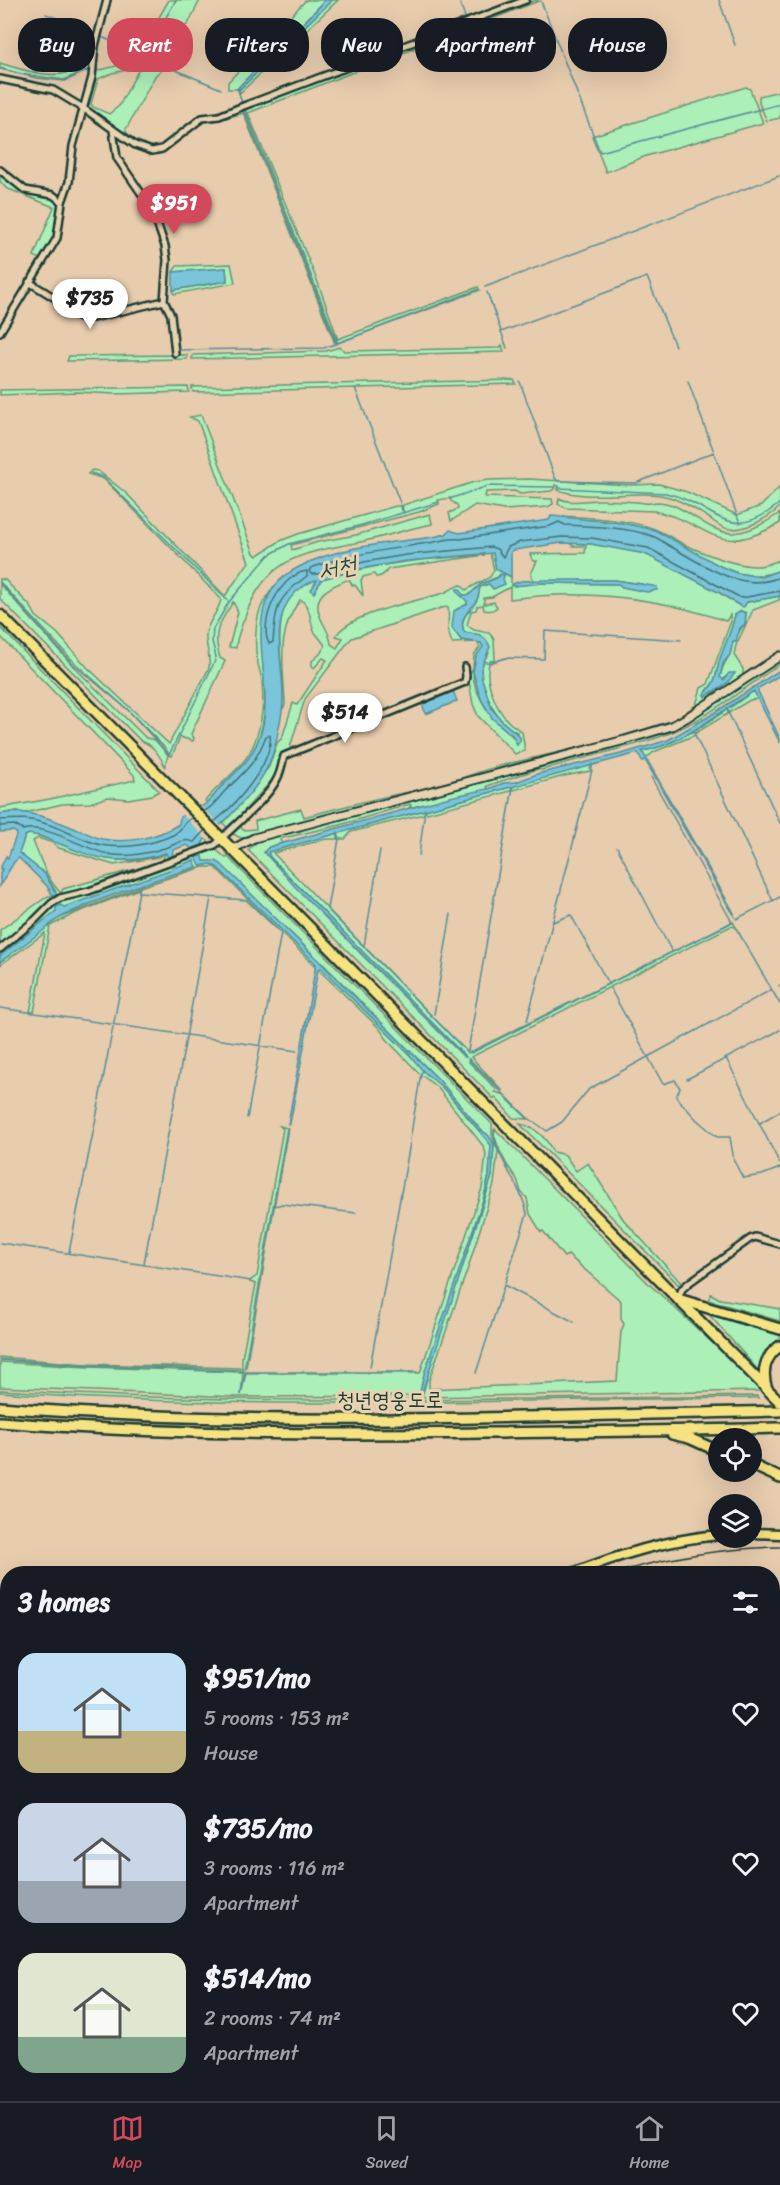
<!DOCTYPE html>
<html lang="en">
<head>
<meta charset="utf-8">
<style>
  body { margin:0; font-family:Sriracha,"Poor Story",sans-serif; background:#20242c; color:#f1f3f6; height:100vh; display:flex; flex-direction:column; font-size:22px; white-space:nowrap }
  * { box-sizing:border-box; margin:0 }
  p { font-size:20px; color:#9ea1a6 }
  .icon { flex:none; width:33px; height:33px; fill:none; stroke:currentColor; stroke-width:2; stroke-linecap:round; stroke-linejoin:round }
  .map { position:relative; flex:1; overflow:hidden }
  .sheet { position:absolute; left:0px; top:1566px; width:780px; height:536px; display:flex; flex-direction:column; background:#171b24; border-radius:24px 24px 0 0; box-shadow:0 6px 24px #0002 }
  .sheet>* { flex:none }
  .banner { position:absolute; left:18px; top:18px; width:744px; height:54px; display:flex; gap:12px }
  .fabs { position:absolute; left:708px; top:1428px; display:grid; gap:12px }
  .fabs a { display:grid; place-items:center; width:54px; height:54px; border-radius:50%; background:#171b24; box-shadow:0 6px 24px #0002; font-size:30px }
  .price { position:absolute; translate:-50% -51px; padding:0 14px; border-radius:21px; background:#fff; color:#222; font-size:20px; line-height:39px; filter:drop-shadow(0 2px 3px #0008) }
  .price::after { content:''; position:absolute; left:50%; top:36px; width:18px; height:14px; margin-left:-9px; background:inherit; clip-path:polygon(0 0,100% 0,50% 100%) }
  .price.on { background:#d1495b; color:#fff }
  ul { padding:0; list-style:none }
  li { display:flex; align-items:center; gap:18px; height:150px; padding:0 18px }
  li span { display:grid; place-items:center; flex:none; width:168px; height:120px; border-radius:18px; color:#555 }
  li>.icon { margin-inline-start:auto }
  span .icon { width:72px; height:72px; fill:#fffc; stroke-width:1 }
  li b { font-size:26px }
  h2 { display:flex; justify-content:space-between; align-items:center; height:72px; padding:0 18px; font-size:26px }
  .chip { padding:0 21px; border-radius:24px; background:#171b24; box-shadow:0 6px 24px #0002; font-size:21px; line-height:54px }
  .chip.on { background:#d1495b; color:#fff }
  .tabs { display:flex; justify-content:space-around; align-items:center; height:84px; border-top:2px solid #363941; background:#171b24; font-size:16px; color:#9ea1a6 }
  .tabs a { display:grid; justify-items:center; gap:3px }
  .tabs .on { color:#d1495b }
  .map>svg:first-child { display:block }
  .green { fill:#acefb9; stroke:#669676; stroke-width:1.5; fill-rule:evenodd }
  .water { fill:#7ac5da; stroke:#568f98; stroke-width:1.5 }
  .pier { fill:#e7ccad }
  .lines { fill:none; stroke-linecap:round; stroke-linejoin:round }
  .shore { stroke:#437376; stroke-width:1.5 }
  .stream { stroke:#568f98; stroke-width:1.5 }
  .minor-casing { stroke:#1f3d34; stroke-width:10 }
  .tertiary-casing { stroke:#1f3d34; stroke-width:11 }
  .primary-casing { stroke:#1f3d34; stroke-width:13 }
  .trunk-casing { stroke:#1f3d34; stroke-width:14 }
  .motorway-casing { stroke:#1f3d34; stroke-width:14 }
  .minor { stroke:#e7d3b1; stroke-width:5 }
  .tertiary { stroke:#e7d3b1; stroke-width:7 }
  .primary { stroke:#f7e281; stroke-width:8 }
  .trunk { stroke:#f7e281; stroke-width:9 }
  .motorway { stroke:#f7e281; stroke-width:9 }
  .rail { stroke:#1f3d34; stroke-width:1.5 }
  .labels { text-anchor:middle; stroke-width:6; stroke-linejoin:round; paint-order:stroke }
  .street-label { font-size:22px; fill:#1f3d34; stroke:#e7d3b1 }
  .water-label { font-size:24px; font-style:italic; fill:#284b45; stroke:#e7d3b1 }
</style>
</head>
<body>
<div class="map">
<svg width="780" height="2101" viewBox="0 0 780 2101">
  <rect width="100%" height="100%" fill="#e7ccad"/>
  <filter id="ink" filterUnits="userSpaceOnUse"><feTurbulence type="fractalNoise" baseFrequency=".0167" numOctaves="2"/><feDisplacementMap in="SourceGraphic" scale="12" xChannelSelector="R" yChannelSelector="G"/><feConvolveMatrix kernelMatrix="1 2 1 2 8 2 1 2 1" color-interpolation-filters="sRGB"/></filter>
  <g filter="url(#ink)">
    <path class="green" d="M103,0H107L91,68L64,80L21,74L0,68V63C23,70 56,82 78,68L81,62L87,61L93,38L96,36L95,31Z
      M169,0H200L188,24L184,27L163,63L150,59V61L161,66L162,69L155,76L125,131L135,140L154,148C143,150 93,114 86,105L96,71L144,59L140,50ZM137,68L139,69L119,106L109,114L93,107L91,104L98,79L112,73Z
      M306,0H325C299,32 265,58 237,89H228V82Z
      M332,0H338L240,93L239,90Z
      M536,0L539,1L398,55L397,52Z
      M391,55L392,57L248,113L318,283L338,339L478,287L479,289L338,343L245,109Z
      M746,87L750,89L763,123L646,156L606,172L592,136Z
      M780,91V118L767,121L759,103V96Z
      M242,110L336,343L335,344L244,113L211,122L213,118Z
      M0,172L25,191L53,197L60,203L55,237L40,259L34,256L54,207L6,188L0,181Z
      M231,264L235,283L174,294L173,290L227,281L226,268L173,272L177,266Z
      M502,345L504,352L192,359L193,355L326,351L340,347L344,351L500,348Z
      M187,355V359L67,361L69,356Z
      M514,380L516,384L193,392L192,387Z
      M188,387L189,392L115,394L77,392L0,395V390Z
      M201,415L254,553L257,556L280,541L298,534L396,506H401L402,511L403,505L474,482L489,480L529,479L630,485L659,484L687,492L737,515L761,506L780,487V507C768,518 747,530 730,529C719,528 715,521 706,516C693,508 676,497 660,495C627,491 590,501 558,490L559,486L555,485L554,489L551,491L520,494L515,491L486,492L485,497L552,499L553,504L548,507L504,510L475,505L451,521L449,513L458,509L457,505L451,501L450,498L438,500L439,504L419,512L291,545L292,550L318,542L356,535L430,514L432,524C410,528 388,536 365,541C307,553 267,554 245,617C241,627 236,638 236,648L229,647L238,612L233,602C219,623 212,632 220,658L225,661L191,734L194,738L193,741L180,737L172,756H170L166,749L127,709L76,664L0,582V579L5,580L31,607L36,616L57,633L87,667L169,744L209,668C211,656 205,646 206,634C207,622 219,612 221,599L104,479L88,474L92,470L98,471L126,493L225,596L249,562L198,421L190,417Z
      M559,498C570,505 590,499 603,500C617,501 631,501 644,503C649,504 653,502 658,502C686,503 707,534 734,533C750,532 767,522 780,513V523C714,561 713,523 654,511L566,508L558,504Z
      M564,516C592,518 619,519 646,526C660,530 671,537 683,544C703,553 737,567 758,566C766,566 773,562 780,560V570C743,587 705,558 673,541C666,537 659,532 652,530C624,522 594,519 565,519Z
      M571,543L591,544L645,553L720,593L740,606L747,602L780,596L779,600L753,610L736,645L734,655L743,669V675L780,651V655L686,716V712L696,705L701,688L708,684L731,621L730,615L726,621C656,597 583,589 510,599V587L492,597L484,598V604L494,602L497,607C493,611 490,611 484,610L483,605L477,606L476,610L471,611L467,625L474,630L489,633L494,639L495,660L490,661C483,677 495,707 507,720C511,725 517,728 522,732L525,751L515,754L478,716L473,704L468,676L473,668L474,655L480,647L477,642L452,643C445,625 450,623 448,607L441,608L352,638L348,642L305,699L290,747L293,750L281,755L274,778L231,825L228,828L223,823L269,767L277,743L282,738L293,703L297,705L327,660L323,658L314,668L312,666V661L320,654L325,646C322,640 315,634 313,629C310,617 310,609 302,600H300C275,634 284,665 285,705L282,710C286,676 273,639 285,605C289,595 302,585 312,581C317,578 324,579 330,577C380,563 433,558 485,555L388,569C385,574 382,577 376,577L374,574L363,577L361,580L363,596L355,585H352L349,579C328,588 308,595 323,623C327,631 330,635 331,644L337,648L343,638L336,636C349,613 418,601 444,593C451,590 455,586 461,585L466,590L490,577L494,570L490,553H493L496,569L511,577V586L542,583L619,584L622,587L654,591L642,584L615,580L533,581L531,574L537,561H533L530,554L585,553L586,546H573ZM500,576H504L503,579L480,587C479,590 479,594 478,597C474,610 458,615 464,632L481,635L489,653C487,656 485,658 483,661C476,673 490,706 498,716C503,723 509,728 517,732V744C514,735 505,730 498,723C487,713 473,689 473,673C473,663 479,656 483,647L481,643L461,640L457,609L467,605V601L457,592V590L463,595H469L481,584ZM741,611L746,613L745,624C742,627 733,641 732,644C731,649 732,650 730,654C725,664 722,665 720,677L724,680L726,676L735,673C726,681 718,696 704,694C720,677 714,675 721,656C726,642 732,630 735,615Z
      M0,584L73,666L146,738L155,740L168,755L165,766C159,755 154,745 141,741L0,599Z
      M274,586C247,635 278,692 257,743C247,768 224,783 207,803L205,801C222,780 246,767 255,741C262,723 264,701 262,682C261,672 256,661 256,651C255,639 256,621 260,610C263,601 269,594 274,586Z
      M0,627L159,791L152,795L128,799L108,797L90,803L62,804L25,813L17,811L0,814V808L50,799L135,780L134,775L0,636Z
      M780,660V664C746,687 701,723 662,736C623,750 581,757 542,770L538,769L487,786L488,789L409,808L411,805L410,804L340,825L283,838L280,840L282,843L269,847L264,852L361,954L465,1057L270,857L268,852L591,765L590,771L564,776L514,790L512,787L511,791L427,813L425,810L424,814L351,832L345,839H340L338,834V839H326L273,853L468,1053L733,922L736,927L731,926L471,1057L503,1091L469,1059L468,1061L496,1089L495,1092L502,1094L528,1119L513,1118L495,1097L494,1099L248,850L259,840L607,750L675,728Z
      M754,691L758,699L750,700L730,712L728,711L729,713L696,733L694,732L695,735L654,752L645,759L642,751C679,746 723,712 754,691Z
      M683,716V718L671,724L249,837L241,838L231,833L240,826L243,830L256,829L255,821L301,809L304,817C339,808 374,798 410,792C442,787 479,770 511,763C569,750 628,737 683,716Z
      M29,834C44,836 56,842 70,847C107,862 127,865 166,853L169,859L172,858V854L177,856L201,847L205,838L212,845L88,890L59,897L0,948V930L48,896H53L56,892L45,874L19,853L25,836ZM38,838L53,843L59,848L114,865L158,857L166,853L161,862L63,889L61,893C47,880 40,858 33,841Z
      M215,849L226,858L228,857L492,1124V1135L498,1151L494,1184L469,1265L429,1380V1389L617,1381L621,1332L624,1324L621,1319V1301L568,1255L564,1257L543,1231L541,1232L530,1214L527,1198L521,1192L517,1179L507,1165L500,1151L494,1135L495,1129L648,1283L764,1391L422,1397L433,1356L492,1176L494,1144L487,1134L481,1130L439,1080L324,965L216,861L200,866L211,864L217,867L314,960L316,967L215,867H203L140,887L197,868L185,865L56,911L0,956V951L45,911L60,901L87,895Z
      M140,887L139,889L76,913L50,926L34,1012H30L45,933L0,965V962L54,920Z
      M319,967L329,975L443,1088L491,1145L489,1176L484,1197L419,1396L238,1397L0,1387V1362L87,1367L243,1372L241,1395L246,1373H420L482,1188L486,1154L484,1147L438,1088L419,1073L389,1042L379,1028L318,969Z
      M520,1124C535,1126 547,1139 553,1152L565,1155L576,1171L588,1163L623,1219L683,1285L678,1284Z
      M280,1126L287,1128L244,1370L85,1365L0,1359V1357L86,1364L242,1368V1358L256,1284L250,1282L251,1280L257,1276L283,1129Z
      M711,1294L720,1299L780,1309V1321L708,1300Z
      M706,1311L780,1332V1339L765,1351L758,1370Z
      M0,1390C253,1406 504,1399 757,1396L758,1398C505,1399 252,1412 0,1392Z"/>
    <path class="water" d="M325,0H332L239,90L237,89C265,58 298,32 325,0Z
      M226,268L227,281L173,290V272Z
      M551,516L622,523L655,530L722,567L737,573L761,577L780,570V596L747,602L744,607L740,606L720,593L645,554L591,544L562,543L514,550L511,552V577L496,569L493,553L407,561L365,568L322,579L314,593L311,590L317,580C311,581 307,584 301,588C266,613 284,663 283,700C283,711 280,722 278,732C272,772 252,793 225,821C216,830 204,835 201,847L193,850L187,845L173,850L172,858L169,859L166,853C112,869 90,856 40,836L29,834L25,836L19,853L45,874L57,896H53L47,886L19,858L14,862L0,886V874L2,869H0L6,856L8,858L17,833L13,831L0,832V814C28,809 50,818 76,829C85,832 94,837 102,839C128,844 157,838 179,824L180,817C189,812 201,808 208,802C213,798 216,792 220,788C240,768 254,758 262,729C276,674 233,600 299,567C339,546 389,543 433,537L446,534L450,530L459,533L549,520Z
      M500,574L504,575L503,579L505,584L493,589L489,584L480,587C479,591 479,594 478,597C474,610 457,615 464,632C477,635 485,633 490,647L481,669L482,679L492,709L502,721L520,737V741L517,745L513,736L492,718L481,699L473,672L476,656L483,647L481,643L461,640L452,628L454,611L467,604V601L457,592V589H460L463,595H469L481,584L497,578Z
      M543,580H615L653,586L657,587V590L647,592L622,587L619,584L542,583L514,586L512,584L521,581Z
      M741,611L746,613L745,624L740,628L736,641H733L730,655L723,663L720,677L724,680L729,673H735L727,683L705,697L704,695C720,677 714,675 721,656C726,642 732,630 735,615Z
      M780,670V675L757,689L780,739V743L754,691C719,712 682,745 642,751L734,913V916L645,760L642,761L638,753L268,852L270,857L466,1057H464L299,891L264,852L269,847L450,797L488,789L504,783L516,782L537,774L625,753L668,740L708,717Z
      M453,691L457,701L426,714L422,704Z
      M203,856L204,861H216L221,864L439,1080L481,1130L489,1136L494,1144L492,1176L421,1396H419L424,1374L484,1197L489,1176L491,1145L443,1088L423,1071L409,1054L321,968L318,969L290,1124H288L316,964L217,867L211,864L200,866L196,857Z
      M194,860L197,867C172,874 60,910 48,927L0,962V956L56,911V907L61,905L64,907L172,869L175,866L177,867Z"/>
    <path class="pier" d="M199,804L222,827L207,840L181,813Z"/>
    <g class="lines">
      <path class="shore" d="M307,571V576C277,598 276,605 273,642L269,644C258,621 280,574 307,571Z
        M780,577C741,594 701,563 668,545C663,542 658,538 652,536C627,527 591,526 565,525L559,522L550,526L460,539C449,537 439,542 428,543C388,550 348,554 311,568L309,571L311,574H318L364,562L406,555L491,547L497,549L503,557L508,547L520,542L562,537L592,538L648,548L741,598L780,591
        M203,812C213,807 217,800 224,792C245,771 255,765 266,736L270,735C274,763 235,806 214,822
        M0,820C15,820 24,817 40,822C61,827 80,840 101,845C124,849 151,845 173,835C183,830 183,822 192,818
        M0,826L14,825L23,830C45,823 84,849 108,854C125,858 151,853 168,847C178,843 184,838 194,842L205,830"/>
      <path class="stream" d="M459,0L466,20
        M719,0L735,45
        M541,1L600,152L780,104
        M46,14L94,33V37
        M301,25L321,5
        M99,38H104L133,51L139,52L141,58
        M143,57L176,0
        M145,57L221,89
        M0,69L37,78L65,81L91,69
        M239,88L238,90L242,103
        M243,108L337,344
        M485,287L779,176
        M487,292L507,348
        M501,332L647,277L675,346
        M178,350L324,348L480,290
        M688,381L740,523
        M520,382L555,478L558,481L636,483L714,452
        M355,388L404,513
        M91,473L103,477L228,601
        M558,488L666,493C716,504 727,547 780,503
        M449,499L488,486L554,487
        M0,583L73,664L128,710L169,755L214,663L216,657L212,641L213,629L229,602L269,555L289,544L362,525L439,502
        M483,661L490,663L505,658L544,659L545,631L681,640
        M727,710L780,823
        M693,731L773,901
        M338,832L339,839L327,909L467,1052
        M617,847L672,952
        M419,855L425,809
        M140,892L246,900L281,933L247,1118
        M736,919L780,897
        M553,922L571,915L608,983
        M736,928L780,1004
        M364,946L380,850
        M779,986L780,985
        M610,988L663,1084L675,1080L680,1088L676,1097L697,1120L717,1137H730L734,1161L743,1178L762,1175L780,1168
        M0,1008L297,1051
        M434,1014L451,914
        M527,1021L592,770V764
        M468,1051L513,787
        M471,1053L732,922L651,777
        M726,1058L780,1164
        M468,1059L527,1117L547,1131L562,1122L589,1089L771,990
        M687,1079L780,1030
        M99,1100L140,886
        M173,1110L211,898
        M760,1123L780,1111
        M410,1140L421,1073L423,1071
        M275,1206L282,1204L356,1213
        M0,1243L251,1281
        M69,1252L99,1103
        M144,1263L172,1113
        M504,1285L574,1322
        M0,1360L87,1366L248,1372H417
        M246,1367L288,1128
        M370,1367L410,1143
        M476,1373L527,1214C523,1188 493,1154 494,1130
        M241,1394L245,1372"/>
      <g class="minor-casing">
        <path id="minor" d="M0,79L53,90L83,108L135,145L152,151L162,149L202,118L219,116L241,107L526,0
          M113,130L117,158L152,209L165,246L167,260L164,301L171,315L175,353
          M0,170L25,190L53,195L62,202
          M29,282L55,298L79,318H93L164,301
          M0,332L57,238L62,202L69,182L73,146L92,77L95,46L107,0
          M0,949L35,920L52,903L60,898L89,891L215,845C232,827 267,800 277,779C281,772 282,763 284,756L465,682L466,676L465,667
          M678,1299L682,1289L690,1282L750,1239L755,1237L780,1244
          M0,1906L8,1909
          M0,1967L8,1948
          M184,2094V2101
          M257,2094L259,2101
          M280,2094L281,2101
          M217,2098V2101"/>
      </g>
      <g class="tertiary-casing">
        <path id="tertiary" d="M231,850L254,838L625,740L672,726L686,718L780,656"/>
      </g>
      <g class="primary-casing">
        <path id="primary" d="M752,1533L780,1534
          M570,1574C619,1555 666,1540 718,1535
          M0,1794L8,1791"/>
      </g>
      <g class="trunk-casing">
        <path id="trunk" d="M0,615L780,1402"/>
      </g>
      <g class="motorway-casing">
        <path id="motorway" d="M678,1299L780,1329
          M767,1389C761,1372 765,1356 780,1346
          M0,1407C259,1428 520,1417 780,1411
          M0,1422C161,1435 323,1435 485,1433C583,1432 682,1431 780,1428
          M672,1434L689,1438L718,1451
          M752,1465L780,1478"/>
      </g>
      <use href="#minor" class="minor"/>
      <use href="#tertiary" class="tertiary"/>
      <use href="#primary" class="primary"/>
      <use href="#trunk" class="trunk"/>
      <use href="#motorway" class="motorway"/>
      <path class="rail" d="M612,1574C668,1557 723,1548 780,1547
        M0,1804L8,1801"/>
    </g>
  </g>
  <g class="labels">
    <g class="street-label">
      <text x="390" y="1407">청년영웅도로</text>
    </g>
    <g class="water-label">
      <text transform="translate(337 568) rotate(-12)" y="8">서천</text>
    </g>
  </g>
</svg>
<div class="fabs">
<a><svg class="icon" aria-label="locate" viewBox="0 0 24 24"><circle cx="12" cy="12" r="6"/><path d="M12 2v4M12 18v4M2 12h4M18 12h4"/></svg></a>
<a><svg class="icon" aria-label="layers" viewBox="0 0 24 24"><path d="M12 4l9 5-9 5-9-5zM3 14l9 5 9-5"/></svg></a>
</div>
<b class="price on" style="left:174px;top:235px">$951</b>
<b class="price" style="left:90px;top:330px">$735</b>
<b class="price" style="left:345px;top:744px">$514</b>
<div class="banner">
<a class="chip">Buy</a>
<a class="chip on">Rent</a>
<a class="chip">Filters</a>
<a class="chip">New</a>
<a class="chip">Apartment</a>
<a class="chip">House</a>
</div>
<section class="sheet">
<h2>3 homes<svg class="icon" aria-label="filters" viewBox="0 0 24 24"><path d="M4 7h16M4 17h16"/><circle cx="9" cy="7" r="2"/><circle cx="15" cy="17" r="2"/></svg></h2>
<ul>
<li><span style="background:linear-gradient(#bfe0f5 65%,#c2b280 0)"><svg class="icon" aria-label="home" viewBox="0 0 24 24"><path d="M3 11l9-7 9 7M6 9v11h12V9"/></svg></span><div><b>$951/mo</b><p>5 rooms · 153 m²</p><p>House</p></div><svg class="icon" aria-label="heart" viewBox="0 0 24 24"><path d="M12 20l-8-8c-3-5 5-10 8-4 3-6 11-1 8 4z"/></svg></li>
<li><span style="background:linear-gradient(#c9d6e8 65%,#9aa5b1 0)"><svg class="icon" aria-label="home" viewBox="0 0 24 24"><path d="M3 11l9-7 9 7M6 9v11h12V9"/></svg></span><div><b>$735/mo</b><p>3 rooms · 116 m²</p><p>Apartment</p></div><svg class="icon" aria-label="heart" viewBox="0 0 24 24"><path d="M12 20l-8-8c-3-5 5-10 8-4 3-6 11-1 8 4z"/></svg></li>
<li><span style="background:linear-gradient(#dfe7d0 70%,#7fa58c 0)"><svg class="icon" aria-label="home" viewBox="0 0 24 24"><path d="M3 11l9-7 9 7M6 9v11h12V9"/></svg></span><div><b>$514/mo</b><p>2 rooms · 74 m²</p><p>Apartment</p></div><svg class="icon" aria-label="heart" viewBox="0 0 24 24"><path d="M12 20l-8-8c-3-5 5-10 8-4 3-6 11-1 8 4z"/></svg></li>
</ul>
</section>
</div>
<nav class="tabs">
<a class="on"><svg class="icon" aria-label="map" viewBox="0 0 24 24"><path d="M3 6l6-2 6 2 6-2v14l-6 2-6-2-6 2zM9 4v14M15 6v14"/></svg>Map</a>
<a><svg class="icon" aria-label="saved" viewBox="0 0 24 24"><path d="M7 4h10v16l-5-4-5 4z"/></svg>Saved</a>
<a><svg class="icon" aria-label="home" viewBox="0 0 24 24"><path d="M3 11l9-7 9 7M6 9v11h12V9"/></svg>Home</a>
</nav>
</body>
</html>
